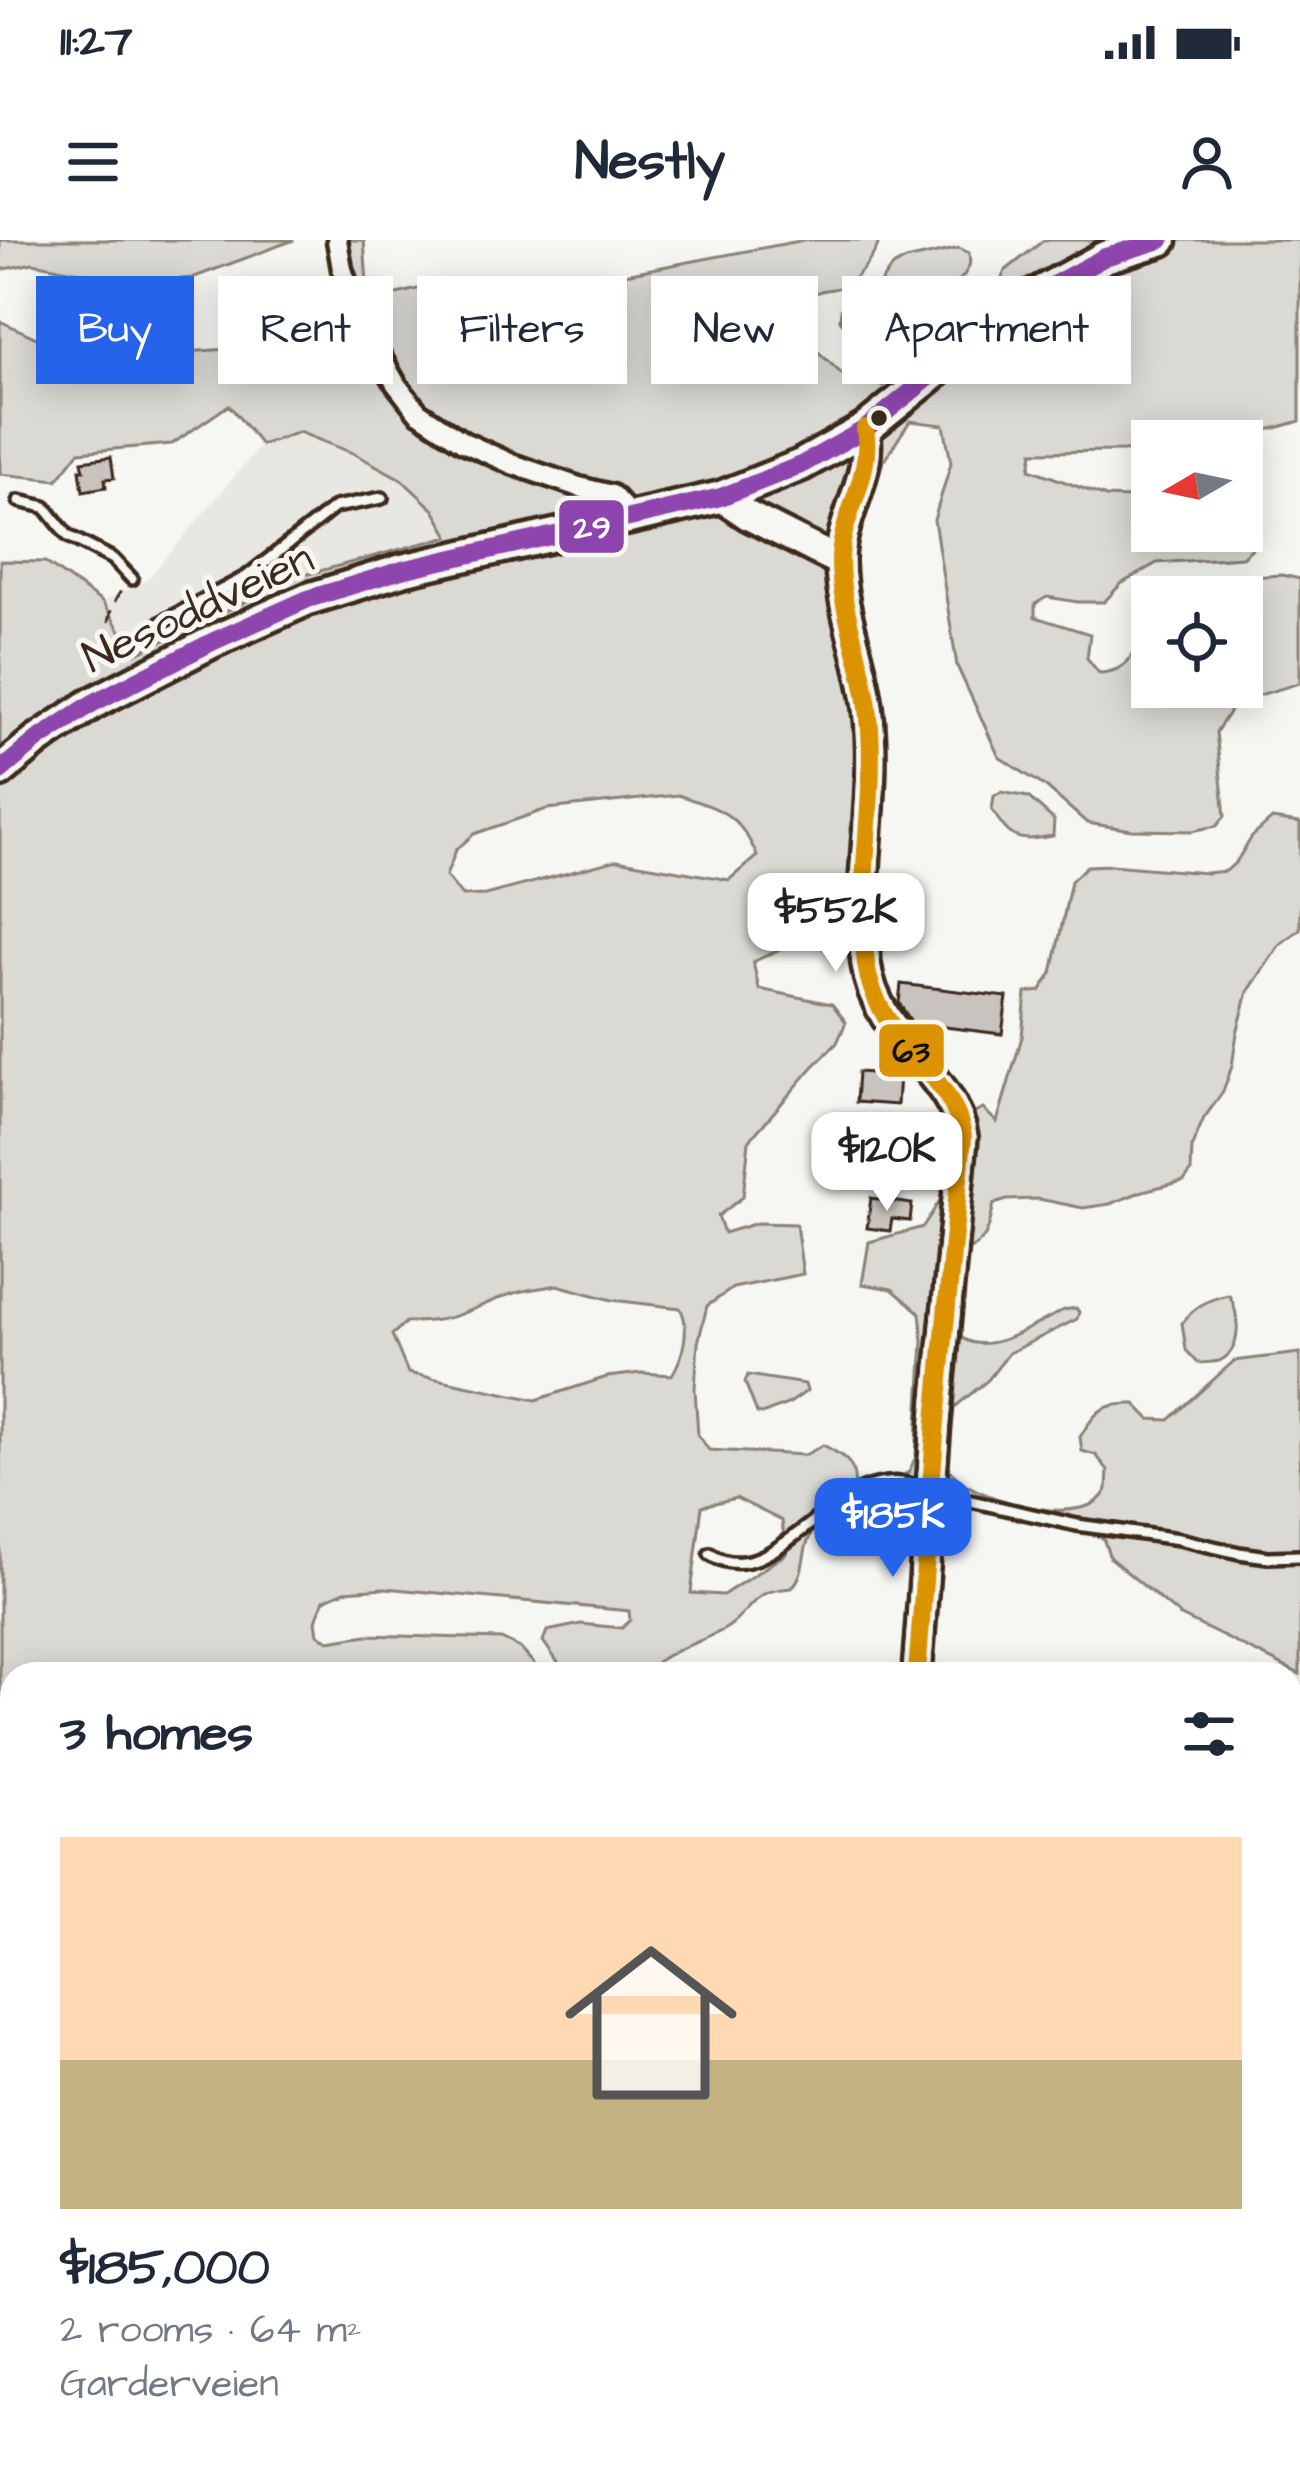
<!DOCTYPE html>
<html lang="en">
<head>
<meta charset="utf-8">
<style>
  body { margin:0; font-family:"Architects Daughter",sans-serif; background:#f6f6f7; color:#1f2937; height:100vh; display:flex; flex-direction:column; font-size:45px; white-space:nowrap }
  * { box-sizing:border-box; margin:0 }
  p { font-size:39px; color:#747a83 }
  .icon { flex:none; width:66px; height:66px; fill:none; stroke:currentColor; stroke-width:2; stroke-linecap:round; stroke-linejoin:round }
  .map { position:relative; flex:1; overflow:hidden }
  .side { position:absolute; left:0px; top:1422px; width:1302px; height:807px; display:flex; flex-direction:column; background:#fff; border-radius:36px 36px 0 0; box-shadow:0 6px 30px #0003 }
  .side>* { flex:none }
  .banner { position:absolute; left:36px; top:36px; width:1230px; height:108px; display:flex; gap:24px }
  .needle { width:78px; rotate:261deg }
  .buttons { position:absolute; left:1131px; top:180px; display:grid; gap:24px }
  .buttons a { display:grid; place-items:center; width:132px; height:132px; border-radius:0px; background:#fff; box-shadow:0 6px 30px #0003; font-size:60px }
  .price { position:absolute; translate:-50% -102px; padding:0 27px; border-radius:24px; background:#fff; color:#222; font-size:39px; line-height:78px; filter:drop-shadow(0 3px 6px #0008) }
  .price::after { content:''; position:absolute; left:50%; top:72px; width:36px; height:27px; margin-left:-18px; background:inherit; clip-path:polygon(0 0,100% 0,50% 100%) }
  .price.selected { background:#2563eb; color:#fff }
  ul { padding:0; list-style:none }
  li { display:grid; align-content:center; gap:24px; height:636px; padding:0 60px }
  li+li { border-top:3px solid #e0e1e3 }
  li span { display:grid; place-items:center; height:372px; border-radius:0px; color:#555 }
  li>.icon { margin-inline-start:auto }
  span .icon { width:216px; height:216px; fill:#fffc; stroke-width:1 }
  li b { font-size:51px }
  h2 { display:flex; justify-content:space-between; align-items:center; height:144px; padding:0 60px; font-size:51px }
  .pill { padding:0 42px; border-radius:0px; background:#fff; box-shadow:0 6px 30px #0003; font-size:42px; line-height:108px }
  .pill.selected { background:#2563eb; color:#fff }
  .status { display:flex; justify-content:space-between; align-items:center; height:84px; padding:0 60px; background:#fff; direction:ltr }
  .status svg { height:33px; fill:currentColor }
  header { display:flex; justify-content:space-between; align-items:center; height:156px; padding:0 60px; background:#fff; font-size:54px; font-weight:800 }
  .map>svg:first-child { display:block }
  .built { fill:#e8e7e2 }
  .green { fill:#dad9d3; stroke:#8a8278; stroke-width:3; fill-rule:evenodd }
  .building { fill:#c8c3be; stroke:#3b2a1e; stroke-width:3 }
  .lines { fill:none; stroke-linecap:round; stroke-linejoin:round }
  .lane-casing { stroke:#3b2a1e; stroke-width:18 }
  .street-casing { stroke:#3b2a1e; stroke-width:27 }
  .secondary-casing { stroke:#3b2a1e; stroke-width:36 }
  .primary-casing { stroke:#3b2a1e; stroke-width:39 }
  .path { stroke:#3b2a1e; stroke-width:3; stroke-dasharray:12 9; stroke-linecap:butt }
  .lane { stroke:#f6f6f2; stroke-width:9 }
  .street { stroke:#f6f6f2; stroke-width:18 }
  .secondary { stroke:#f6f6f2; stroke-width:27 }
  .primary { stroke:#f6f6f2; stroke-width:30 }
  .bus-1-casing { stroke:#f6f6f2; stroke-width:27 }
  .bus-2-casing { stroke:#f6f6f2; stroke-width:27 }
  .bus-1 { stroke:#8e44ad; stroke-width:18 }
  .bus-2 { stroke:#db9304; stroke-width:18 }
  .bus-dot { fill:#3b2a1e; stroke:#f6f6f2; stroke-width:4.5 }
  .labels { text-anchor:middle; stroke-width:10; stroke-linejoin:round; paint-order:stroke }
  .street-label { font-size:45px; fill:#3b2a1e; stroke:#f6f6f2 }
  .line-badge { stroke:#f6f6f2; stroke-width:4.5 }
  .badge-label { font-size:33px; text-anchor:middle; font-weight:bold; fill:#fff }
  .pale-badge-label { font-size:33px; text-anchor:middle; font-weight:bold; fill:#111 }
</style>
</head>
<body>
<div class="status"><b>11:27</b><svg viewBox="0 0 49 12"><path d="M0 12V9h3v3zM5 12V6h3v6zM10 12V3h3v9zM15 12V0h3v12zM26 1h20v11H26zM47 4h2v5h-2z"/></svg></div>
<header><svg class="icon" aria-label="menu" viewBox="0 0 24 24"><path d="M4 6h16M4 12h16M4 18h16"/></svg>Nestly<svg class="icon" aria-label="person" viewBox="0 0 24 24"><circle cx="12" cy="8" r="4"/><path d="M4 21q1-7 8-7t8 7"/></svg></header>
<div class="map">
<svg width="1300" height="2227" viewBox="0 0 1300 2227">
  <rect width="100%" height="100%" fill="#f6f6f2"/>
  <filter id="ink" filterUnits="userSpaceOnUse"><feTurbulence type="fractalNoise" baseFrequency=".00833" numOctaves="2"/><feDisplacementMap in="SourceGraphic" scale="24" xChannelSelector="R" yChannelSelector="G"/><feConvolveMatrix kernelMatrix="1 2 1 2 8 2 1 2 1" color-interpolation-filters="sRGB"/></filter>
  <g filter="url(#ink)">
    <path class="built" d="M299,192L353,213L401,239L434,270L449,296L298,337L134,414L102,362L147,340L261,205Z"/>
    <path class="green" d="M0,0H294L192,38L136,43L33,23L0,30Z
      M328,0H364L367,44L372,55L380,58L430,46L490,49L604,38L805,0H875L878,5C871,21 857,40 840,47C834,50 827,49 821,51C804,56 798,72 793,88L844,136L882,146L895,141L923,119L983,65L998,47L1005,31L1044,0H1300V181C1254,196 1201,201 1152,201V207L1124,211L1033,212L1030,229L1106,257L1152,259V291H1242V282L1250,287L1256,305L1242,317L1157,323L1121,344L1104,362H1078L1047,357L1035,364V377L1090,394L1087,418L1099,433C1136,432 1137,401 1152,372V447H1242V357H1167L1200,340L1282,335L1300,339V443L1236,462L1216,492L1225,576L1217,586L1192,591L1132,590L1087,583L1046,547L999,517L957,426L934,280L951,223L944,185L910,181L883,222L868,263L854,314L856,357L864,376L878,439L885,509L873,714L878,729L854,732L850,708L818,707L802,699L753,722L759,749L832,764L846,782L837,803L812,828L749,901L743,957L718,976L724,993L757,983L796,984L803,1034L733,1048L707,1066L698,1103L695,1149L698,1195L709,1210L805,1215L823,1205C850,1219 857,1225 854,1256C842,1266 823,1277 814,1290C800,1308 808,1330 792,1348C782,1349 773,1349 764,1354C750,1362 742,1378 728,1387C701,1404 665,1409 644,1434H566L543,1401L547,1391L581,1384L622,1388L630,1380L629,1371L385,1348L345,1351L324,1360L316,1381L318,1394L329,1401L367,1395L501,1399L520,1408L543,1434H12V2071L0,2072V321L45,322L102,362L135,414L298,337L449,296L434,270L401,239L353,213L299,192L261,205L229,165L172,204L79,212L57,240L0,234V81L54,106L140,115L230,109L355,91L332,6ZM678,555C720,569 739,573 757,616L729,640L617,620L485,655L462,656L446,636L456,610L474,594L547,569ZM557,1045L612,1060L680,1068C691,1087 683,1117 672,1135L641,1133L607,1137L536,1160L408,1133L392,1095L406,1082C448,1083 463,1073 500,1058C517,1050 539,1049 557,1045ZM736,1258L782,1281L786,1314L723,1355L691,1353L702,1266Z
      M959,8L969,13C970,22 971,24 966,32C957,48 940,49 926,58C910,68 883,104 862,99C853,97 846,87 840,80L841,69L850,61L876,49L891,28L906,20Z
      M1001,552L1028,557L1054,580L1053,596C1017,602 1012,601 992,570L994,556Z
      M1272,579L1300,583V689L1280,704L1248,752L1237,793L1232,826L1223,852L1204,878L1192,906L1191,932L1184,941L1143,951L1110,964L1083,968L1039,959L1007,960L994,964C988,989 990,999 966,1011C957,1040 956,1068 962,1098C990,1117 1036,1083 1064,1070L1076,1068L1079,1072L1077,1079L1009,1113L988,1140L951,1170L943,1207L945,1225C951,1231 958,1240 965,1244C993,1262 1088,1290 1107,1249C1107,1247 1108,1231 1108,1230L1096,1215L1082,1211L1080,1197C1096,1170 1103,1163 1135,1164L1150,1179L1169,1180L1234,1121L1300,1113V1434L1179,1375L1110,1318L1103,1298L1080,1290L963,1266L938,1273L919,1253L901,1249L897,1238L909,1232L916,1216L923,1101L920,1073L892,1049L862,1044L869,1002L923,987L944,954L951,884L983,869L997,882L1022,797L1026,753L1040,751L1052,733L1071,641L1087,626L1111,625L1206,633L1226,631L1236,622L1252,597Z
      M1229,1055C1240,1073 1243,1111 1219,1121C1216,1122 1200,1123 1198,1123L1186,1110L1182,1083C1193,1068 1210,1058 1229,1055Z
      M748,1135L805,1144L807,1151L790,1163L762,1174L757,1173L745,1142Z
      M1300,1972V2227H1229L1241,2217H1290L1292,2147L1290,1976Z
      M5,2179H12V2217H393L391,2227H0V2193Z"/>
    <path class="building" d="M111,217L114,238L105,239L106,247L83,251L80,230H84L82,221Z
      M901,744L1007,757L1002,794L912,783L899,763Z
      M858,832L899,835L897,865L856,862Z
      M871,958L912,964L910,981L892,979L890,991L867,988Z"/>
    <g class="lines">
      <g class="lane-casing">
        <path id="lane" d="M19,261L45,267L68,296L113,319L132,339
          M158,384L246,337L335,267L382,258
          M710,1314C780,1360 840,1203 931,1252L1077,1285L1179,1299L1239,1313L1268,1317L1300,1316"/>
      </g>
      <g class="street-casing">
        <path id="street" d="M337,0L342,29L358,77L396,144L418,172L463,202L512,224L579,247L612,255L633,278"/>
      </g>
      <g class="secondary-casing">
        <path id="secondary" d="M865,189C874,236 839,278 840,323C841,375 865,425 869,477C877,559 856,642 866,724C876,800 954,833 963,897L936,1181L917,1434
          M721,257L749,276L840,322
          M893,2217V2227"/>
      </g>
      <g class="primary-casing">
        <path id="primary" d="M0,531L37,500L93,463L214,401L308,359L402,330L721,257L801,225L865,189L1022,62L1105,17L1161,0"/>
      </g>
      <path class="path" d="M114,423C104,395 105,373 123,348"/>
      <use href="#lane" class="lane"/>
      <use href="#street" class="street"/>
      <use href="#secondary" class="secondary"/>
      <use href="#primary" class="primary"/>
      <g class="bus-1-casing">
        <path id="bus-1" d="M0,531L37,500L93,463L214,401L308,359L402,330L721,257L801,225L865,189L1022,62L1105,17L1161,0"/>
      </g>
      <g class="bus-2-casing">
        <path id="bus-2" d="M865,189C874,236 839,278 840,323C841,375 865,425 869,477C877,559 856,642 866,724C876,800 954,833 963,897L936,1181L917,1434"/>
      </g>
      <use href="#bus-1" class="bus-1"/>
      <use href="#bus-2" class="bus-2"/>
    </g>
  </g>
  <circle class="bus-dot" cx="879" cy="178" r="10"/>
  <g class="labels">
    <g class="street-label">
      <text transform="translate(197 366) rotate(-25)" y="16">Nesoddveien</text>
    </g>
  </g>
  <g class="line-badge">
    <rect x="557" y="258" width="69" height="57" rx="12" fill="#8e44ad"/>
    <rect x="877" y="782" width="69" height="57" rx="12" fill="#db9304"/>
  </g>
  <g class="badge-label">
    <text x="592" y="298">29</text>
  </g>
  <g class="pale-badge-label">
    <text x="911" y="822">63</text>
  </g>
</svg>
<div class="buttons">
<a><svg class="needle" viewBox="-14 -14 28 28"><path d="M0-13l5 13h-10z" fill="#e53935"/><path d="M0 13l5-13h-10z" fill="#747a83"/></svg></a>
<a><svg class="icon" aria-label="locate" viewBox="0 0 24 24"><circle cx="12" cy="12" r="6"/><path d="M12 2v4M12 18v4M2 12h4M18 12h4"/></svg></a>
</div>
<b class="price" style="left:836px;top:735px">$552K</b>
<b class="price" style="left:887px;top:974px">$120K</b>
<b class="price selected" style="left:893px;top:1340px">$185K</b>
<div class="banner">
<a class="pill selected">Buy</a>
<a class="pill">Rent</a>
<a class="pill">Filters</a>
<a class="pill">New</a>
<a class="pill">Apartment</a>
</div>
<section class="side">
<h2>3 homes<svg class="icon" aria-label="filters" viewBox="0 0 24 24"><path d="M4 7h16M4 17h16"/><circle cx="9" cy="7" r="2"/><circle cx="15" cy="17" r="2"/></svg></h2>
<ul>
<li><span style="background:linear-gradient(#ffd9b3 60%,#c2b280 0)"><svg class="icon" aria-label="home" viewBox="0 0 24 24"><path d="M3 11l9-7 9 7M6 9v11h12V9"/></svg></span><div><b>$185,000</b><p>2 rooms · 64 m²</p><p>Garderveien</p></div></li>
</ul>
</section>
</div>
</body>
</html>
